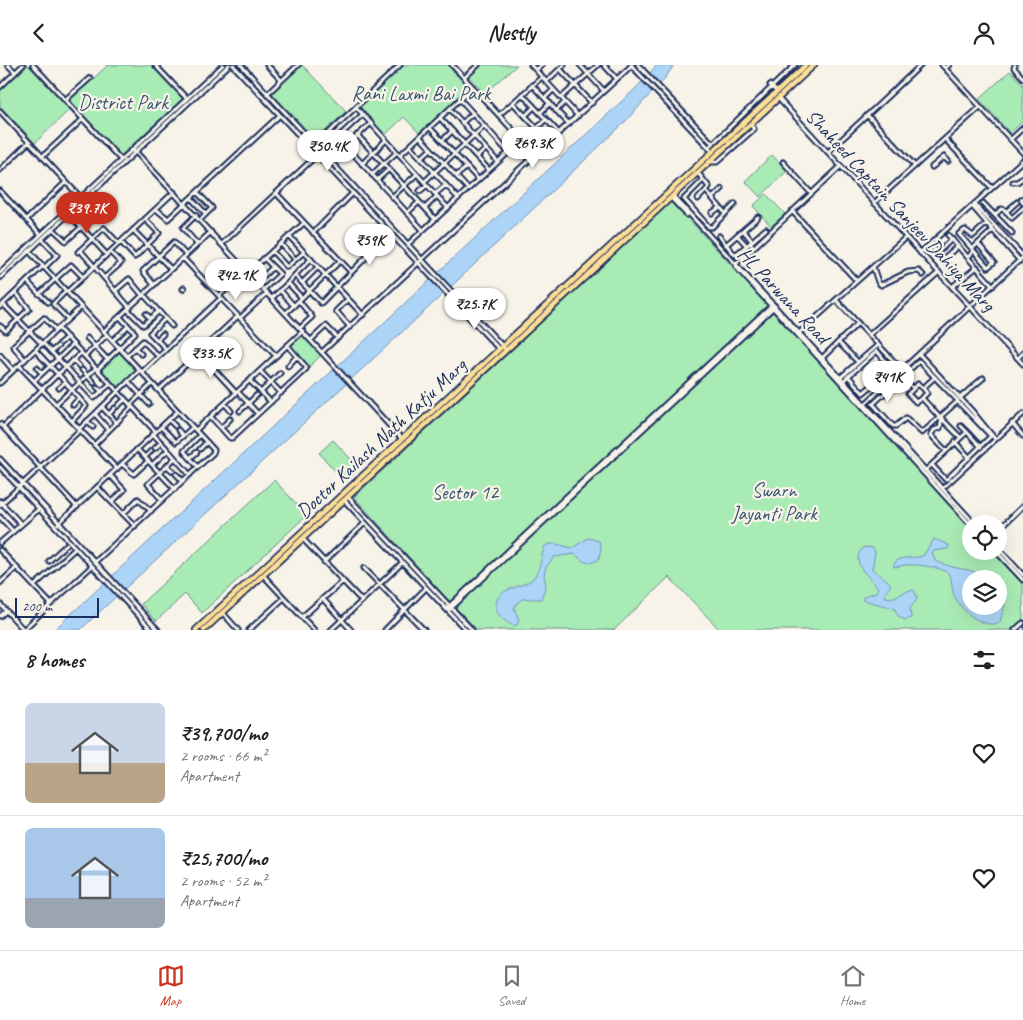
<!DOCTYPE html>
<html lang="en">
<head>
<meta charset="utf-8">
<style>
  body { margin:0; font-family:Caveat,sans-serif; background:#f2f2f2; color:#222; height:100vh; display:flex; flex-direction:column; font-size:19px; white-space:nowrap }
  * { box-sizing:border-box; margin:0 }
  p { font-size:16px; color:#767676 }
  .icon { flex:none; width:28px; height:28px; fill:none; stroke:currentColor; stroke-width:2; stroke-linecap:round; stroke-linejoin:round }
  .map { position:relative; height:565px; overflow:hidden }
  .panel { display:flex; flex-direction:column; background:#fff; flex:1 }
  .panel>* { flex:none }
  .tools { position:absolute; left:962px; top:450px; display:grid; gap:10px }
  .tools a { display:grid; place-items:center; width:45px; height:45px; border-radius:50%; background:#fff; box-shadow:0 5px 20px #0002; font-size:25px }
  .scale { position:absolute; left:15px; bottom:12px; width:84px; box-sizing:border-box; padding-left:5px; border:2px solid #1b2f5e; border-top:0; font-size:14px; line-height:18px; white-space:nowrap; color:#1b2f5e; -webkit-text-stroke:4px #f7f3e8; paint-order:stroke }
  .price { position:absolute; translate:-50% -42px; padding:0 11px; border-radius:18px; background:#fff; color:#222; font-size:16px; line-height:32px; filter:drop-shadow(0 1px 2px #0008) }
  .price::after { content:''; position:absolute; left:50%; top:30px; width:15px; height:11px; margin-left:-8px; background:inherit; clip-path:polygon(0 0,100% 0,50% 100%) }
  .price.selected { background:#c8321e; color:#fff }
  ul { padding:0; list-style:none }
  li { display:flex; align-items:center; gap:15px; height:125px; padding:0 25px }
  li+li { border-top:1px solid #e0e0e0 }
  li span { display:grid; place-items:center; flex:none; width:140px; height:100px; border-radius:8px; color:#555 }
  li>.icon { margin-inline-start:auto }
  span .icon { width:60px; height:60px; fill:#fffc; stroke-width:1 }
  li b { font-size:21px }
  h2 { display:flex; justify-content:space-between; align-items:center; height:60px; padding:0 25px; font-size:21px }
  header { display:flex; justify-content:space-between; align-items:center; height:65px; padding:0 25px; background:#fff; font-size:22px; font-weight:800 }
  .tabs { display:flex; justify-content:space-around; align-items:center; height:70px; border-top:1px solid #e0e0e0; background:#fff; font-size:14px; color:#767676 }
  .tabs a { display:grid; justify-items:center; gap:2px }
  .tabs .selected { color:#c8321e }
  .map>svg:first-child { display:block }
  .green { fill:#a9ebb4; stroke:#628d89; fill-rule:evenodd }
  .water { fill:#acd4f7; stroke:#7292ba }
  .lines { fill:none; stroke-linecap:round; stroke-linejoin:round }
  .minor-casing { stroke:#1b2f5e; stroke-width:7 }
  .major-casing { stroke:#1b2f5e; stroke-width:8 }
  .minor { stroke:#f7f3e8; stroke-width:3 }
  .major { stroke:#fdde96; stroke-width:4.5 }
  .labels { text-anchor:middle; stroke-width:4.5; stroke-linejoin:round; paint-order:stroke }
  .park-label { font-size:20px; fill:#37556f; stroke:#f7f3e8 }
  .street-label { font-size:20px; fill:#1b2f5e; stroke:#f7f3e8 }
</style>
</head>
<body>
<header><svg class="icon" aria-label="back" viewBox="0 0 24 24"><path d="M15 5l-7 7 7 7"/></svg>Nestly<svg class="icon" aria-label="person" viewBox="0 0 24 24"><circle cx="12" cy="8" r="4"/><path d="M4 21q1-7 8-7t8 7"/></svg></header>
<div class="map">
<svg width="1023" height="565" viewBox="0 0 1023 565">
  <rect width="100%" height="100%" fill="#f7f3e8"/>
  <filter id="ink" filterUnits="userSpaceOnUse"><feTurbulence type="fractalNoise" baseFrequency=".02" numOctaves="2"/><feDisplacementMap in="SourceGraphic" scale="10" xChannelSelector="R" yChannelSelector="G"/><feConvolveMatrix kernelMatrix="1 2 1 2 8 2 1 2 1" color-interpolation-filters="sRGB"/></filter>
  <g filter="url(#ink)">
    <path class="green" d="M28,0L70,44L35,78L0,41V26Z
      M108,0H152L183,33L120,91L69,36Z
      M302,0L346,46L316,75L272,28Z
      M404,0H448L469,23L419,68L404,52L385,70L359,41Z
      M480,0H517L485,29L469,11Z
      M1010,6L1023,20V56L1010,68L979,34Z
      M772,90L787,106L760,132L745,116Z
      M766,129L785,149L771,161L753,141Z
      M672,136L769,241L451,538L354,432Z
      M773,247L971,462V486H993L1023,519V558L1016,565H720L669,512L614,565H477L455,542ZM971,514H999V541H971Z
      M303,268L322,289L309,302L290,281Z
      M119,286L137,305L117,324L99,305Z
      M333,375L359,403L345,417L319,388Z
      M274,415L307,450L202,548L185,529L156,556L141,539Z"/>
    <path class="water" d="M657,0H674L666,12L623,59L440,232L80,565H54L636,23Z
      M588,473L599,476L601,483L599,494C589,501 583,497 575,489L554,492L546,502L544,510L546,520L541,534C526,535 523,529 514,543L519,555L517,560L514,561C507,558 497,551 496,543C494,520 525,525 535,511C541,503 541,490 545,481C553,476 563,481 572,483Z
      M934,474L949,480L948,484L933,486L932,488L936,497C942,498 947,501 953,502C968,506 971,503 985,514H971V541H999V527L1005,539L1000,557C985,565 964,548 956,534C951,527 953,514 948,508C942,502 914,499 906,500C902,500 898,502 894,502V498C902,490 913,494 923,491Z
      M864,482L873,483L875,488L872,504C878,510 887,513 891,520L885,528V532C897,535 903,525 914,525L917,532L916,536L910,543L911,553L906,555L899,552L894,543L863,535V532L876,527L878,523C871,512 847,498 864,482Z"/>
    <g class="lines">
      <g class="minor-casing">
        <path id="minor" d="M8,0L15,7
          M33,0L121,95
          M155,0L187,34
          M233,0L499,284
          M241,0L506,285
          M267,0L281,15
          M452,0L536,90
          M531,0L578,51
          M580,0L604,26
          M604,0L617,14
          M631,0L713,87
          M638,0L713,79
          M942,0L1023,88
          M1015,0L1014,3L1023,13
          M945,3L949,0
          M560,4L592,38
          M536,5L542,0
          M464,13L478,0
          M546,17L564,0
          M532,20L569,59
          M770,20L777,27
          M0,22L23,0
          M267,29L298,0
          M522,29L559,68
          M545,33L553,25
          M561,33L598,0
          M778,33L1023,299
          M460,34L508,87
          M65,35L90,13
          M513,38L550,77
          M356,42L448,143
          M450,44L498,97
          M0,46L81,133
          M556,46L565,37
          M540,48L550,38
          M499,50L542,12
          M867,50L915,101
          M525,51L534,42
          M440,53L489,105
          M462,58L473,48
          M430,63L478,114
          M537,63L546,54
          M357,70L435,154
          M420,72L468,124
          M945,74L992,123
          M1011,74L1023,63
          M442,76L452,66
          M316,80L400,0
          M346,81L423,165
          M410,81L458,133
          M709,82L795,0
          M133,84L402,374
          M322,87L363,49
          M828,87L921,0
          M400,90L473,22
          M42,92L83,54
          M477,92L486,84
          M421,93L431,84
          M330,97L371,58
          M710,97H717L754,64L750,59
          M783,97L811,128
          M362,99L386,75
          M384,99L397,87
          M932,102L944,92L948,96
          M0,105L29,77
          M698,108L709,122L698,134
          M372,110L383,99
          M456,111L467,102
          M377,115L389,104
          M703,115L684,134L709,162H712L735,139
          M424,117L484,61
          M1013,117H1017L1023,113
          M0,126L41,170
          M420,126L427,120
          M706,126L725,148
          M197,127L212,143L200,155
          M276,128L351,207
          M435,129L446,120
          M673,131L975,459
          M392,132L417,109
          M191,133L206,149
          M671,133L687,150
          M712,133L722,124
          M1023,133L1021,135L1023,138
          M874,138L980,42
          M983,138L1012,168
          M974,139L1023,191
          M972,141L1020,196
          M425,143L437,131
          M156,144L168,154L280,50
          M792,146L857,216
          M1006,147L1017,137
          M407,148L419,137
          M712,148L720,142
          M69,149L107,190
          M196,150L183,163L197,179
          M995,150L1001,144L1005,145L1012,153L1023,143
          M27,154L66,117
          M53,164L66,176L96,149L84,134
          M133,165L171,204
          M743,165L752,176
          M313,168L353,128
          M737,170L747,181
          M948,170L993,221
          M289,171L363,250
          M719,171L735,190L750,178L754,182
          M42,174L57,190L44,203
          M121,177L135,192L159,168L145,154
          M750,178L766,164
          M222,179L317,90
          M281,179L295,194
          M408,179L522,75
          M978,179L994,197L988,202L959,169L965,165L973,171L987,158
          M726,180L758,152
          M933,183L961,215
          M972,184L993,165
          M80,185L130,243
          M29,186L214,385L213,388L95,497
          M272,186L287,202L304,187
          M78,187L104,163L119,179
          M920,188L1023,95
          M937,188L952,174
          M968,192L972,188
          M183,193L276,291
          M311,194L295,210L321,238L390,168
          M943,194L958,181
          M736,199L841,101
          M736,202L971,460
          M873,202L878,217L881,220L908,207L919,206L923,210
          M249,207L304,158
          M0,208L223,0
          M0,213L229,0
          M104,213L121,198L110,187
          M27,216L39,229L71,200L83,212
          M257,217L273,202
          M288,218L295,210
          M302,218L318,202
          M154,220L143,206L174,177L186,190
          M952,222L977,202
          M183,224L184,223
          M264,224L280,209L264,193
          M280,225L294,241
          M66,226L53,239L68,254
          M115,226L129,214L143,231
          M67,227L174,127
          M40,229L48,237
          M144,230L172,261
          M219,231L247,206
          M272,233L288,218L302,233
          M348,234L336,246L350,262
          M836,235L902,305
          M299,236L312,252L300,263
          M3,239L42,279
          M0,242L43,201
          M128,245L143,260L159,246
          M286,248L340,196
          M146,249L150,253
          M240,253L267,228
          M0,261L6,266L29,244L16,228
          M58,263L156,367
          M104,266L211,167
          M122,267L128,261
          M799,268L906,172
          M869,270L939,207
          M87,273L108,295
          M113,275L120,269
          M157,275L163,269
          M311,275L326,261L338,273
          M43,278L58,294L73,279
          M60,278L67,272
          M839,278L858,297
          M135,283L141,289
          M166,284L150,268L166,253
          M51,287L58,281
          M322,287L632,0
          M81,288L66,302L94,333L110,319
          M199,288L236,328
          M919,289L972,346L995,374
          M0,290L13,305
          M85,291L107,270
          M127,291L143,276L158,291
          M822,293L858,258
          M1018,293L1023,288
          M58,294L66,302L58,309L50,301Z
          M25,295L13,281L44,253L56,265
          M73,295L79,301
          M919,296L958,336L922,368L906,353L896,361H893L873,339Z
          M19,300L117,404
          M288,301L297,291
          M37,303L42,308
          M82,305L94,318
          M97,305L135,268L120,252
          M260,306L281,328
          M142,307L221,233
          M902,312L913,323
          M840,313L878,280
          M34,316L50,301L35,285
          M128,316L149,339
          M250,316L271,337
          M843,316L877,286L892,304L863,328L848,311
          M0,318L81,242
          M97,322L102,327
          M59,323L65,317
          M923,323L927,328L922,333L940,353
          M159,325L238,251
          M238,327L258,349
          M261,327L280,308
          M922,333L916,337L908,329L918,319L923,323L935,312
          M960,333L983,313
          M56,339L96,303
          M225,339L231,346
          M73,340L79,333
          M130,340L152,319
          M864,340L1023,192
          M118,341L125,334
          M240,346L257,330
          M95,349L102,342
          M109,349L115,343
          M211,352L230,373H232L306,304V302L288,281
          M941,353L960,372
          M942,353L940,363L934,365L931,370L946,386
          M169,355L175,361
          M87,356L93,362
          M117,358L102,342L140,305
          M1012,358L1023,371
          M0,359L77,442
          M961,361L967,367
          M3,362L58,309L86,341L72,356
          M161,362L176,377L193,362
          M221,363L230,354
          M79,364L95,349L109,365
          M178,365L183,371
          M196,365L303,266
          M955,377L970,393
          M94,380L132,342
          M155,383L161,378
          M137,384L175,424
          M200,384L207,377
          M168,385L175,393
          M145,392L151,386
          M190,393L197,387
          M0,394L158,565
          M122,399L134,409L148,396
          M152,400L168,385L153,369
          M932,400L945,414H947L991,371L959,338
          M167,401L173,406
          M0,402L152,565
          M198,402L184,386L200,370
          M926,405L967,367L981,382
          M176,409L183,416
          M110,410L124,425L112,437
          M97,422L135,461
          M943,423L1023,349
          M348,432L472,565
          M162,435L148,419L175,393L190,410
          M344,435L466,565
          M0,436L21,459
          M0,440L80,365
          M123,449L138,434L151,446
          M0,452L13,466
          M58,459L178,346
          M999,464L1023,441
          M303,474L362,536
          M0,478L39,444
          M999,484L1023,510
          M0,485L34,521L76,483
          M996,486L1023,515
          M49,496L67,479
          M324,497L365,458
          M364,503L424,565
          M263,510L314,565
          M0,518L16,503
          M34,521L51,539
          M323,534L351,565
          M0,539L23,564
          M446,544L773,239
          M448,546L775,241
          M222,547L238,565
          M0,551L6,546
          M302,552L343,516
          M23,565L92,501
          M249,565L284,533
          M331,565L403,497
          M385,565L426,523
          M1015,565L1023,558
          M1022,565L1023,564"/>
      </g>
      <g class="major-casing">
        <path id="major" d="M196,565L806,0
          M204,565L814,0"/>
      </g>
      <use href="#minor" class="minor"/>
      <use href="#major" class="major"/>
    </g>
  </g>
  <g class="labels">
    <g class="park-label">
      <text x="421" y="35">Rani Laxmi Bai Park</text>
      <text x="123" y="44">District Park</text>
      <text x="774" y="432">Swarn<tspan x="774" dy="23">Jayanti Park</tspan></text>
      <text x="465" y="434">Sector 12</text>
    </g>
    <g class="street-label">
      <text transform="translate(901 145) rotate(47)" y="7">Shaheed Captain Sanjeev Dahiya Marg</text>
      <text transform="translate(784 230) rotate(47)" y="7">HL Parwana Road</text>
      <text transform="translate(381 373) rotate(-43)" y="7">Doctor Kailash Nath Katju Marg</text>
    </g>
  </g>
</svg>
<div class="tools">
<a><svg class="icon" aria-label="locate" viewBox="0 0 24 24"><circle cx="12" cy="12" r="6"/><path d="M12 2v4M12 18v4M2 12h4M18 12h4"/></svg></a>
<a><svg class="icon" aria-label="layers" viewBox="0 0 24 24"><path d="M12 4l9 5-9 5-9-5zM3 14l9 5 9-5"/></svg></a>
</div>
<div class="scale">200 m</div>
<b class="price" style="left:533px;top:104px">₹69.3K</b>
<b class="price" style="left:328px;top:107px">₹50.4K</b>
<b class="price selected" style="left:87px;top:169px">₹39.7K</b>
<b class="price" style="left:370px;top:201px">₹59K</b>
<b class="price" style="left:236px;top:236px">₹42.1K</b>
<b class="price" style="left:475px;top:265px">₹25.7K</b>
<b class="price" style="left:211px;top:314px">₹33.5K</b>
<b class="price" style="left:888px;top:338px">₹41K</b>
</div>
<section class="panel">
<h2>8 homes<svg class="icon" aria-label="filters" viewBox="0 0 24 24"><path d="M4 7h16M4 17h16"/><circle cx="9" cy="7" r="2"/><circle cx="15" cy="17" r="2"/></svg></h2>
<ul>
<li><span style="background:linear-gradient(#c9d6e8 60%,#b9a48a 0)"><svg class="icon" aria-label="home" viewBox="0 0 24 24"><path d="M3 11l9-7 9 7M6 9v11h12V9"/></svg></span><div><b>₹39,700/mo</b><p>2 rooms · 66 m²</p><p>Apartment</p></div><svg class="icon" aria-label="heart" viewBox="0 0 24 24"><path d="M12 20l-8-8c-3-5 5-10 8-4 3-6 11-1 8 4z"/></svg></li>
<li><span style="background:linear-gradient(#a9c7e8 70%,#9aa5b1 0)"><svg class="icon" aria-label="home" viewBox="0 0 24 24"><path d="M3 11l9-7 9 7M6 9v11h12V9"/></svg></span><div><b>₹25,700/mo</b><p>2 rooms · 52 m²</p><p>Apartment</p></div><svg class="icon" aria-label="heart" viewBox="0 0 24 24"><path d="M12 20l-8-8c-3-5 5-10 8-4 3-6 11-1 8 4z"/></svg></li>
</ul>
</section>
<nav class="tabs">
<a class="selected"><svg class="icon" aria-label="map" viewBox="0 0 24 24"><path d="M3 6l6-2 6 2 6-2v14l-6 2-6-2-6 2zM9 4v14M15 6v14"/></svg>Map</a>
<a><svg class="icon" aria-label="saved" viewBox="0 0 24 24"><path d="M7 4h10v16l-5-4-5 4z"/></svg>Saved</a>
<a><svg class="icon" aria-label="home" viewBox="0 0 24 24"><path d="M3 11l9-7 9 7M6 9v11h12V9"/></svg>Home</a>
</nav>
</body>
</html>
